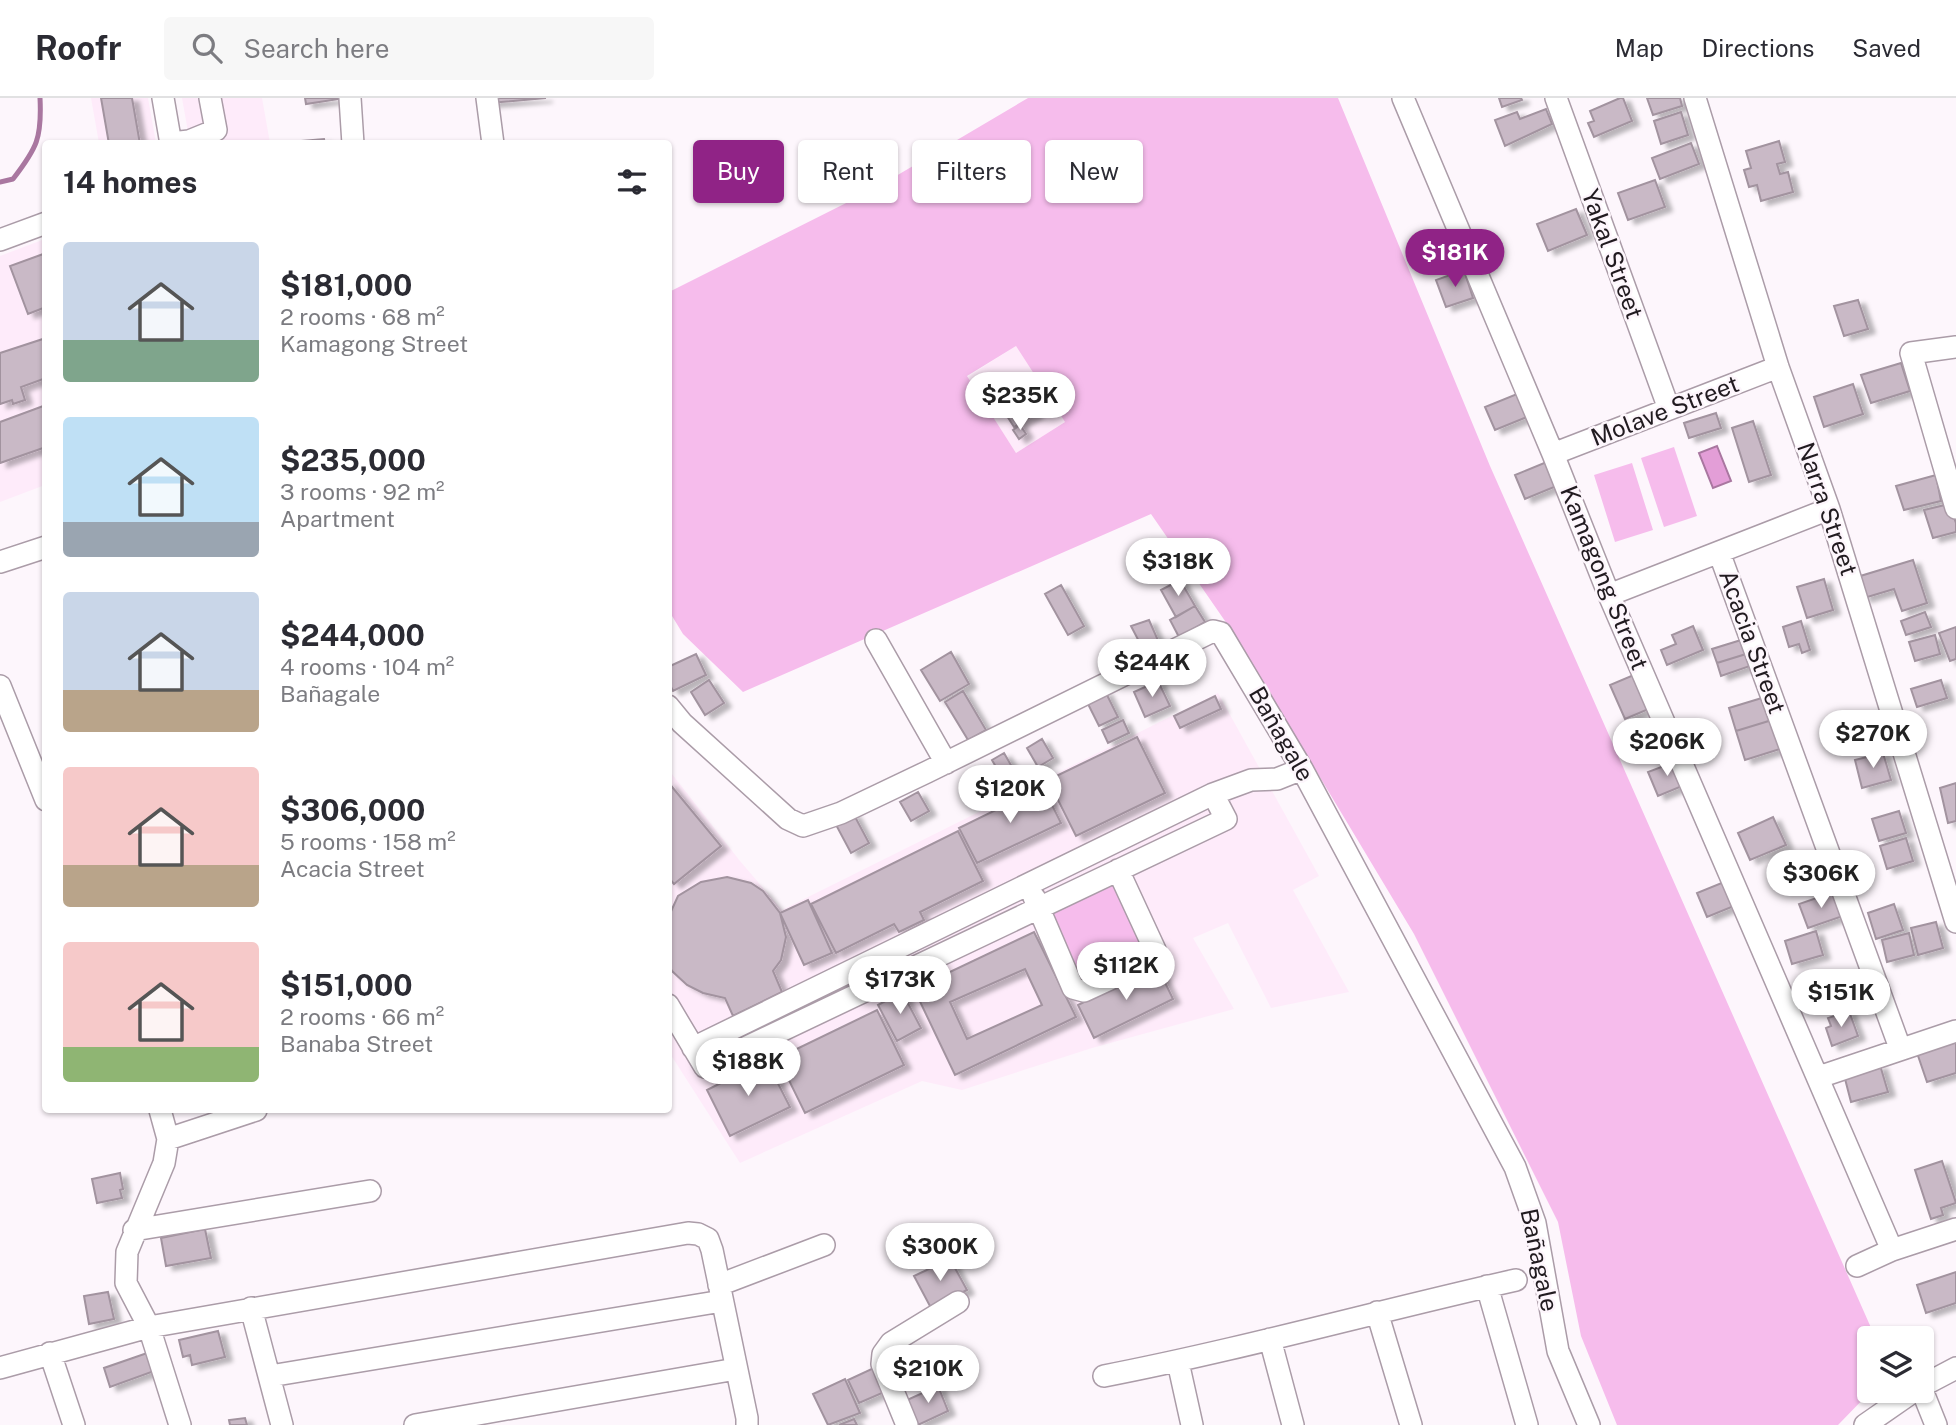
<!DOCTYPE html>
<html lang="en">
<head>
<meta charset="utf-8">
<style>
  body { margin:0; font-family:"Public Sans",sans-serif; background:#f7f7f7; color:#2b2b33; height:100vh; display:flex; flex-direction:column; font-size:26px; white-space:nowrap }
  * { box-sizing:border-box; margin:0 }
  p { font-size:23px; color:#7c7c81 }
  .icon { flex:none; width:38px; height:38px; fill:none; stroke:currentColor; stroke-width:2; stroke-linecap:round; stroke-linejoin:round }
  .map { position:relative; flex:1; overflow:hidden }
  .side { position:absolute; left:42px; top:42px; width:630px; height:973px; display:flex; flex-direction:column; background:#fff; border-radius:7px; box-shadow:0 2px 5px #0004 }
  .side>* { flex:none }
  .top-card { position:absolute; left:693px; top:42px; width:665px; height:63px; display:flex; gap:14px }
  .tools { position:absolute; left:1857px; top:1228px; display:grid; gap:14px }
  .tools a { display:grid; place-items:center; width:77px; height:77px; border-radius:7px; background:#fff; box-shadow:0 2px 5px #0004; font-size:35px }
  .price { position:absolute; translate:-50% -60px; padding:0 16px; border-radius:24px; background:#fff; color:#222; font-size:23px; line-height:46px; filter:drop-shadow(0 2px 4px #0008) }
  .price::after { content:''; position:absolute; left:50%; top:42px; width:21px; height:16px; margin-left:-10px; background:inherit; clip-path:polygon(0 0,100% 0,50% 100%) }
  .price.selected { background:#902386; color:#fff }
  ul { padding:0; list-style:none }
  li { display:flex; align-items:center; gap:21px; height:175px; padding:0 21px }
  li span { display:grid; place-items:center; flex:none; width:196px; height:140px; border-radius:7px; color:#555 }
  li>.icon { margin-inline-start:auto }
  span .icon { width:84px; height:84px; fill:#fffc; stroke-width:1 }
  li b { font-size:30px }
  h2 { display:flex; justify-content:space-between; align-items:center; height:84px; padding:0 21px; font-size:30px }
  .tag { padding:0 24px; border-radius:7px; background:#fff; box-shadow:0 2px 5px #0004; font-size:24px; line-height:63px }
  .tag.selected { background:#902386; color:#fff }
  header { display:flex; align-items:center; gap:42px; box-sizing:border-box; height:98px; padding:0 35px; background:#fff; border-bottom:2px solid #e1e1e2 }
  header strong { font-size:33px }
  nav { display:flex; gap:38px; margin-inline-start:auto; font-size:24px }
  .search { width:490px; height:63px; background:#f7f7f7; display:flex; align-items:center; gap:18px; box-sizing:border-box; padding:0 24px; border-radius:7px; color:#7c7c81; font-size:26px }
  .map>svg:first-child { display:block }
  .built { fill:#feebfa }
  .green { fill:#f6bcec; fill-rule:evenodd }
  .water { fill:#e39ed7; stroke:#a977a0; stroke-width:2 }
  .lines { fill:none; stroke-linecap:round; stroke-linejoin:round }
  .stream { stroke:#a977a0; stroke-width:5 }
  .building { fill:#c9b9c6; stroke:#a2939f; stroke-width:2; fill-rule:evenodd; filter:url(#shadow) }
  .minor-casing { stroke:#ab9ca8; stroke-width:24 }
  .minor { stroke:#fff; stroke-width:21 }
  .labels { text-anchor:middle; stroke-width:5; stroke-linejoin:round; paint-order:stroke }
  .street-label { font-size:24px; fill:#211b20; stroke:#fdf6fc }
</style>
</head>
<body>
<header>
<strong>Roofr</strong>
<div class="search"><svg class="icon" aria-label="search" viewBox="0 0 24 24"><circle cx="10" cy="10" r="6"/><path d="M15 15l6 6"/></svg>Search here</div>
<nav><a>Map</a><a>Directions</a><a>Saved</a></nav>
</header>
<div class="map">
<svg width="1956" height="1327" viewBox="0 0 1956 1327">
  <defs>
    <filter id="shadow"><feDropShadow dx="7" dy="4" stdDeviation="2" flood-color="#0004"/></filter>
  </defs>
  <rect width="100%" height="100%" fill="#fdf6fc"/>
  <path class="built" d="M91,0H148L156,45H99Z
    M182,0H262L270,45H190Z
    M45,141V387L0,404V158Z
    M1016,248L1065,324L1016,355L967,279Z
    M1218,595L1319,778L1293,792L1349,894L1271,910L1228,825L1193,840L1234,911L1092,950L962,992L922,983L740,1065L669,954L668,671L740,763L782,812Z"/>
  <path class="green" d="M1028,0H1338L1490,368L1876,1241H1869L1871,1293L1838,1327H1617L1581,1238L1558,1124L1414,836L1234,536L1151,416L743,594L683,536L669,513V194L874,91ZM1016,248L1065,324L1016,355L967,278Z
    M1674,349L1697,418L1664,429L1641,360Z
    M1632,365L1653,432L1615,444L1594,377Z
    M1112,782L1146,855L1080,885L1045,813Z"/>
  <path class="water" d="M1717,348L1731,383L1713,390L1699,355Z"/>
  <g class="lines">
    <path class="stream" d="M0,84L13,81C37,50 42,40 40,0"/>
  </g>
  <path class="building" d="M101,0H132L140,46H109Z
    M305,0H339V1L306,6Z
    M490,0H546L490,5Z
    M1499,0H1521L1522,2L1502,9Z
    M1620,0H1623L1632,23L1594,39L1588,25L1594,23L1590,13Z
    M1647,0H1680L1682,8L1653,17Z
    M1546,11L1552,26L1505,48L1495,22L1517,14L1520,21Z
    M1681,14L1688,37L1661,46L1654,23Z
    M324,41L325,46H302V43Z
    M1779,43L1785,64L1777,66L1780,76L1788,74L1793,94L1761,103L1757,87L1749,89L1744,72L1751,70L1746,53Z
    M1691,45L1699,66L1660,81L1652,60Z
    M1655,82L1665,109L1628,122L1618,95Z
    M1576,111L1587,137L1548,153L1537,126Z
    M46,155V209L28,216L10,168Z
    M1464,172L1473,200L1446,209L1436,182Z
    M1858,202L1868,231L1844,238L1834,208Z
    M46,240V280L21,289L25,302L13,306L12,302L0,306V255Z
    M1901,265L1910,293L1871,305L1861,277Z
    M1853,286L1863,316L1824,329L1814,299Z
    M1023,293L1036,316L1014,329L1000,307Z
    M1517,296L1527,319L1495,332L1485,309Z
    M46,307V349L0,365V324Z
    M1716,315L1721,330L1689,340L1684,325Z
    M1753,323L1771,377L1749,384L1732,330Z
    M1020,327L1026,336L1019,341L1013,332Z
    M1549,363L1559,387L1525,401L1515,377Z
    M1936,377L1941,403L1904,412L1896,388Z
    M1949,406L1956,425V434L1933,440L1924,412Z
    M1913,462L1927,505L1902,513L1894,491L1864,500L1857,479Z
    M1824,481L1833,512L1807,520L1797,489Z
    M1180,482L1195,508L1176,519L1161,492Z
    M1061,487L1084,528L1068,537L1045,496Z
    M1195,508L1205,524L1179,539L1170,522Z
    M1925,514L1931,529L1906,537L1901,523Z
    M1149,522L1160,547L1145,555L1131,528Z
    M1801,523L1810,552L1802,555L1799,546L1789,549L1783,529Z
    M1693,528L1703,552L1667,567L1661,552L1676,546L1672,537Z
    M1956,529V561L1950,563L1939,535Z
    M1935,537L1940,556L1915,563L1909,544Z
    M1741,542L1746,556L1717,565L1712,551Z
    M951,554L969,586L940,603L921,572Z
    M696,556L706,577L673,593L668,583V569Z
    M1746,556L1750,568L1721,578L1717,565Z
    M1636,576L1651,610L1625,621L1610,587Z
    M709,582L724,605L705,617L691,594Z
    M1941,582L1947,600L1917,609L1911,591Z
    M1158,583L1170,608L1145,619L1134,594Z
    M963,593L986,632L968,642L945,604Z
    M1105,593L1118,619L1099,628L1086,602Z
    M1215,598L1221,611L1180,630L1174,618Z
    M1765,599L1772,622L1736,633L1729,610Z
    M1123,622L1129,635L1108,645L1102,632Z
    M1772,622L1780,651L1745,662L1736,633Z
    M1137,639L1165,695L1076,738L1048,682Z
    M1042,641L1053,660L1038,669L1027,650Z
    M1004,655L1019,681L1007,688L992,662Z
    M1883,655L1891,682L1862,690L1855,662Z
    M1677,663L1687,686L1658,698L1648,674Z
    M668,684L721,748L674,786L668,779Z
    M1956,685V723L1948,725L1940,690Z
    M1043,689L1061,725L977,765L959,730Z
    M918,694L929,713L911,723L900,704Z
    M1899,713L1906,735L1879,743L1872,721Z
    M853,715L869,745L851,755L835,725Z
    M1773,719L1786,747L1750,762L1738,735Z
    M958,733L983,783L920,814L924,822L899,834L894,826L836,855L811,806Z
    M1906,740L1913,763L1887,771L1880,748Z
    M727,779L751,785L763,793L780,815L786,839L781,862L773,873L782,894L733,918L725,900L703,895L687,887L672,873L668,866V820L678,798L701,784Z
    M1724,784L1734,808L1707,819L1697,795Z
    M1834,794L1843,818L1808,830L1799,806Z
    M808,802L832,855L804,867L780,815Z
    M1894,806L1903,832L1876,841L1868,815Z
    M1936,824L1943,850L1918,857L1911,830Z
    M1816,833L1823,857L1792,866L1785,843Z
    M1034,834L1076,919L955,977L914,891ZM1025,871L1042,907L967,941L950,904Z
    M1909,835L1914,857L1887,864L1882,842Z
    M1157,868L1173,901L1094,940L1078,907Z
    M902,894L921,930L897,943L878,907Z
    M877,912L904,967L805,1015L778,960Z
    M1849,913L1858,938L1832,948L1826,930L1831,928L1828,920Z
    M1956,936V975L1927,984L1915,949Z
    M766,962L790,1009L730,1038L707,992Z
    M1880,967L1888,994L1851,1004L1844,977Z
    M1942,1063L1956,1105L1941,1110L1943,1117L1931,1121L1915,1072Z
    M120,1075L123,1091L120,1092L122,1100L97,1105L92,1081Z
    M205,1131L211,1160L166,1168L161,1140Z
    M950,1161L967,1192L931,1210L914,1178Z
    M1956,1174V1205L1926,1215L1917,1187Z
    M108,1194L114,1221L89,1226L84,1198Z
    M218,1233L225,1259L192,1267L190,1257L183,1259L179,1242Z
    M150,1254L157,1272L110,1289L104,1270Z
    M878,1268L889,1292L859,1305L848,1282Z
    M845,1281L860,1315L828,1327L813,1296Z
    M938,1288L948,1313L918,1327L907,1302Z
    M245,1320L247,1327H230L229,1322Z
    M854,1321L857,1327H839Z"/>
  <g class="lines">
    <g class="minor-casing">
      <path id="minor" d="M163,0L171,46
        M350,0L353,46
        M487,0L493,46
        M1403,0L1553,356L1609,497L1892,1152
        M1556,0L1669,311
        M1695,0L1778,269L1829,411L1956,824
        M171,45L189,43L216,32L210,0
        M0,142L46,125
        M1956,249L1911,255L1956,410
        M1553,356L1778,269
        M1719,454L1900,950
        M0,464L46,449
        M1609,497L1829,411
        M876,542L946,665
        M0,588L46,702
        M668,608L682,625L788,721L803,728L841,715L927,674L1213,533L1221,535L1302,671L1515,1069L1535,1125L1558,1253L1589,1327
        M1034,799L1073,890L1084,893L1149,863L1155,852L1118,772
        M668,907L705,969L1226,721L1213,696
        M693,950L1213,696L1251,682L1277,681L1302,671
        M1819,979L1956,933
        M160,1012L168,1041L164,1065L127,1154L126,1185L149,1229L180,1327
        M168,1041L256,1012
        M134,1132L370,1093
        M1857,1168L1892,1152L1956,1131
        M719,1187L824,1147
        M1487,1188L1527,1327
        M251,1210L282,1327
        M1377,1214L1411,1327
        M1270,1241L1293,1327
        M50,1255L74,1327
        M1178,1264L1192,1327
        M0,1270L149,1229L688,1135L698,1136L708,1141L712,1152L747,1320V1327
        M270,1278L722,1203
        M1104,1278C1243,1251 1378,1213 1516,1182
        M1922,1288L1956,1270
        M1922,1292L1936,1327
        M415,1327L736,1271
        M907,1327L882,1266L883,1256L891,1245L958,1204
        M1865,1327L1914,1293"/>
    </g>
    <use href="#minor" class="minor"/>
  </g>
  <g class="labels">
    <g class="street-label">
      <text transform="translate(1612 156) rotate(70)" y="8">Yakal Street</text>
      <text transform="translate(1665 313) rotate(-21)" y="8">Molave Street</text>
      <text transform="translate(1827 411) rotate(71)" y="8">Narra Street</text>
      <text transform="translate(1604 480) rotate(68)" y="8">Kamagong Street</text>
      <text transform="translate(1752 544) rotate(70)" y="8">Acacia Street</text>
      <text transform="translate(1281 636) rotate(60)" y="8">Bañagale</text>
      <text transform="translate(1539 1162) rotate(78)" y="8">Bañagale</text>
    </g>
  </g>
</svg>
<div class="tools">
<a><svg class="icon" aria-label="layers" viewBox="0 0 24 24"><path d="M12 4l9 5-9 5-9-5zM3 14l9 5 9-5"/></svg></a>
</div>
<b class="price selected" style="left:1455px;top:191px">$181K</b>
<b class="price" style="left:1020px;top:334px">$235K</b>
<b class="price" style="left:1178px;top:500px">$318K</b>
<b class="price" style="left:1152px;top:601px">$244K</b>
<b class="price" style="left:1873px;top:672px">$270K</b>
<b class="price" style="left:1667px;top:680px">$206K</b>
<b class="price" style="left:1010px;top:727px">$120K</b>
<b class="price" style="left:1821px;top:812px">$306K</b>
<b class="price" style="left:1126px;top:904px">$112K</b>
<b class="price" style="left:900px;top:918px">$173K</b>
<b class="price" style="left:1841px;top:931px">$151K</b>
<b class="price" style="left:748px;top:1000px">$188K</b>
<b class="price" style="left:940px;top:1185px">$300K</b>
<b class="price" style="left:928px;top:1307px">$210K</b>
<div class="top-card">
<a class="tag selected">Buy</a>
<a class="tag">Rent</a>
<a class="tag">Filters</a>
<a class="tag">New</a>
</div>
<section class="side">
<h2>14 homes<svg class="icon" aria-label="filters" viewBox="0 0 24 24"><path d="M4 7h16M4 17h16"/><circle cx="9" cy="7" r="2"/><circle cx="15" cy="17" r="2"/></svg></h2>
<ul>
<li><span style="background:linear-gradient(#c9d6e8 70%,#7fa58c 0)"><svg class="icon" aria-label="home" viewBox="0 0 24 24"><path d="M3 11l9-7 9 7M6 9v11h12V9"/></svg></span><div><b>$181,000</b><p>2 rooms · 68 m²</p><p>Kamagong Street</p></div></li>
<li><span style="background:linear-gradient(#bfe0f5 75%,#9aa5b1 0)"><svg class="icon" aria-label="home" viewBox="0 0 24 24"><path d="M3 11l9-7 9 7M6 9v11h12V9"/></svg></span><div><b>$235,000</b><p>3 rooms · 92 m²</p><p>Apartment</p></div></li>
<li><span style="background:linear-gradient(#c9d6e8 70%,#b9a48a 0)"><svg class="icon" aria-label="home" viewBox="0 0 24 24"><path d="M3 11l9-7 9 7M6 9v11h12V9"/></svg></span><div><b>$244,000</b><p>4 rooms · 104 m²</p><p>Bañagale</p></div></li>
<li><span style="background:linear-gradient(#f6c9c9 70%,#b9a48a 0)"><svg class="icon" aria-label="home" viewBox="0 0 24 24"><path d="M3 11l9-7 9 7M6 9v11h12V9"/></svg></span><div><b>$306,000</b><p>5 rooms · 158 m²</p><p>Acacia Street</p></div></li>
<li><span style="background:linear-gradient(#f6c9c9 75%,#8fb573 0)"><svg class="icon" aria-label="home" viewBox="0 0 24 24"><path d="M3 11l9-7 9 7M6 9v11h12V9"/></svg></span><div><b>$151,000</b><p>2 rooms · 66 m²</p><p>Banaba Street</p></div></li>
</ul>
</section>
</div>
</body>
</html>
